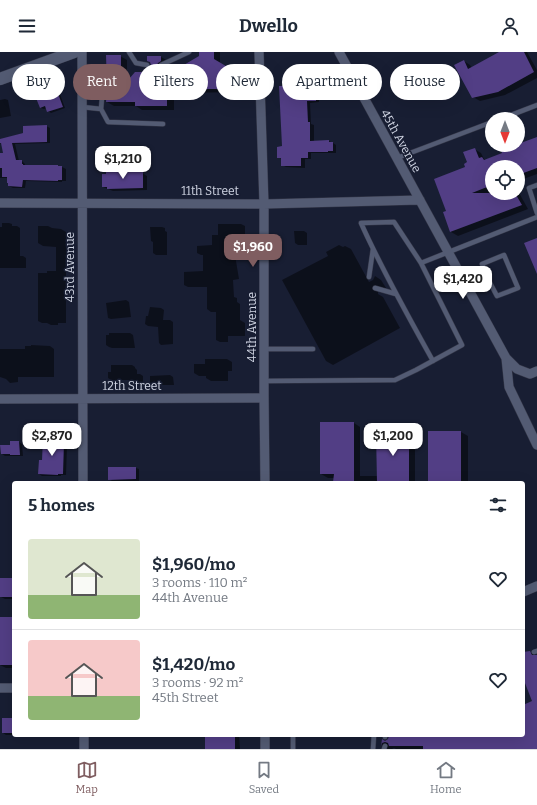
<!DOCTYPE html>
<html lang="en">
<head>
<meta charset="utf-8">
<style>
  body { margin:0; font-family:Bitter,serif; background:#f2f2f3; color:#1f2937; height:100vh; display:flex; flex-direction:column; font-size:15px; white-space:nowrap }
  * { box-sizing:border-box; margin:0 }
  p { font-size:13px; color:#747a83 }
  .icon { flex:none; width:22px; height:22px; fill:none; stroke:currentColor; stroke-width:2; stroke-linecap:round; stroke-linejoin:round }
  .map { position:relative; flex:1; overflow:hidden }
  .details { position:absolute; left:12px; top:429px; width:513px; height:256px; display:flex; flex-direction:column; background:#fff; border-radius:4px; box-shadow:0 4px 16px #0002 }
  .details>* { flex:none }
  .banner { position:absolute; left:12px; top:12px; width:513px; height:36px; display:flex; gap:8px }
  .needle { width:26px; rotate:180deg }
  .tools { position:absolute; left:485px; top:60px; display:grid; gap:8px }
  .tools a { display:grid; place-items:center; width:40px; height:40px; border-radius:50%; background:#fff; box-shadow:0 4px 16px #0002; font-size:20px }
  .price { position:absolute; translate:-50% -34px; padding:0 9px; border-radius:8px; background:#fff; color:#222; font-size:13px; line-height:26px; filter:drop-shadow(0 1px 2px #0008) }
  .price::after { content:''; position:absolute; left:50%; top:24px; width:12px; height:9px; margin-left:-6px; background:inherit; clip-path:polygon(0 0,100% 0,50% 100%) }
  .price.selected { background:#7f5d60; color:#fff }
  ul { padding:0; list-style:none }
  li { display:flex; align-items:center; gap:12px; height:100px; padding:0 16px }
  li+li { border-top:1px solid #e0e1e3 }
  li span { display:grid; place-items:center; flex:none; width:112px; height:80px; border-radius:4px; color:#555 }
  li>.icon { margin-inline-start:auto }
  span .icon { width:48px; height:48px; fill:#fffc; stroke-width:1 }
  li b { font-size:17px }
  h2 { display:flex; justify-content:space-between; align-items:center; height:48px; padding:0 16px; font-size:17px }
  .pill { padding:0 14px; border-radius:18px; background:#fff; box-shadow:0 4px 16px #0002; font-size:14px; line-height:36px }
  .pill.selected { background:#7f5d60; color:#fff }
  header { display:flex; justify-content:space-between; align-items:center; height:52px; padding:0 16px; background:#fff; font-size:18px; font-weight:700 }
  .tab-bar { display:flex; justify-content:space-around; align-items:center; height:56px; border-top:1px solid #e0e1e3; background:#fff; font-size:11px; color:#747a83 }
  .tab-bar a { display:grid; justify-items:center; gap:2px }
  .tab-bar .selected { color:#7f5d60 }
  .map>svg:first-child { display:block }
  .shadow { fill:#0007 }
  .building { fill:#523e85 }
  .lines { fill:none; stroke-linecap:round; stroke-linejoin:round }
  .lane-casing { stroke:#36394a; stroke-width:5.5 }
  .street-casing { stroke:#36394a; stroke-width:10 }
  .secondary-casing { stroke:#36394a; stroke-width:13 }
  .lane { stroke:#535b73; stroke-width:4.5 }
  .street { stroke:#535b73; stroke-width:9 }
  .secondary { stroke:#535b73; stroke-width:12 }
  .labels { text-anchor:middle; stroke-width:3; stroke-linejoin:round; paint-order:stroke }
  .street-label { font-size:12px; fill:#d0d5e3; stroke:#181e33 }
</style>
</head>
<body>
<header><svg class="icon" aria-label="menu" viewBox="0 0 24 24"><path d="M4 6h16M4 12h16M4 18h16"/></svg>Dwello<svg class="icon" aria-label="person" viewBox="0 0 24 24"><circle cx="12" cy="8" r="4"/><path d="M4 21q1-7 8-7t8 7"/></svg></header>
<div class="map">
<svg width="537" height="697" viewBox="0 0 537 697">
  <rect width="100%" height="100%" fill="#181e33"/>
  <path class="shadow" d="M200,0H220V12L243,24V40L174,41V58H142L136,54H114L107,50L120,4L127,8V23L131,27L148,21L150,16L161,5L168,9V12L165,14L164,17L165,20L167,21H172L200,5Z
    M501,0H527L537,18V26L505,43L480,49L473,45L464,9L470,13L472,16Z
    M53,29L56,31L65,56L51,61L48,59L47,56L44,57L41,56L44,44Z
    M316,34L320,36V46H319V50L310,51L311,72L314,73V90L329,89L333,91L336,93V101H311V107H305V116L286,115L282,113V107L278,105L283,95L280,35Z
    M5,47L8,48L11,64L0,66V48Z
    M46,74L50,76V91L15,92L19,109H22L25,112V114H58L62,115L66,117V129H62V130L26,129L25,136H13L9,134L8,126H0V102H5L2,92L0,91V88Z
    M537,86V122L518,129V115H492V141H518V139L528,157L458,184L451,180L444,161L448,159L474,97L481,101L484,107L486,108Z
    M142,121L147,124V138L113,139L103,135Z
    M2,171H9L12,172V174H17L20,176V204H23L26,206V216H0V175H2Z
    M218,172H241L245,174V189H242L241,203H235L239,227L233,228L234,245L237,246V250L240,252V268L245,271V284H228V290H220L216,288V260H211L207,257V235H188L184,233V220L203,219V203H201L197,201V194L212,193V183H218Z
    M38,174H48L52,176L61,177L66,180V196L70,198V212H66V271H58V273H51L47,271H42L38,269V221H47V219H56V195L43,194L38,191Z
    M150,175H162L165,176V179L167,180V203H156L153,201V190L151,189Z
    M294,179H304L307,181V193H298L295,191Z
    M339,193L343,195L345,194L351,197L369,230L373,228L375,224L381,228L386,236H381L378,238V242L383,245L400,276L333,313L326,309L282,228L328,204L326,200Z
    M126,248L129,250L131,265L111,267L108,266L106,251Z
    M150,255L161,256L164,258L163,268H170L173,270V292L161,293L159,291L158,275L148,274L145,272L146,264H148Z
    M109,281H130L133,283L135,296H112L109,295L106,293V283H109Z
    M31,293L50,294L54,297V325H18V330L10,331L6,327L0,325V297H25V294H31Z
    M205,307H227L232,310V319H228V329H211L206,326V324H199L194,321V312H205Z
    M111,313H132L135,315V316L137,318V322H140L143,324V331H135L132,330L131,328H111L108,326V320H111Z
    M170,323L173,325L174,333H153L150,332V324Z
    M354,371L360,375V424H377L409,381L415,384V431H334V426H328L321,422Z
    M461,380L468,384V431H429Z
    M62,388L65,389V393L67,394L66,423H61V424H42L39,422L43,409Z
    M11,390H19L22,392L23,404H5L2,402L11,394Z
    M136,416L139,417V429H112L109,427Z
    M14,527V547H5L1,545Z
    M530,600L537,604V697H396L394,696L392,697H388L382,693L383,688L385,690L399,685V683H523V654L534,650L523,625V602Z
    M0,601H14V616H6L0,613Z
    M13,667L14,668V683H6L3,681Z
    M204,683H239L240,697H206V685Z"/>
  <path class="building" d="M199,0H214V7L236,20L237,37H167V54H135V50H106L107,34L106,3H121V18L129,27L135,20H147V17L150,16L151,13L150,10L147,9V4H161V9L158,11L157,13L159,16L161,17V20H172L199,4Z
    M499,0H524L534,20L498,40L472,46L454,13L464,8L468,17Z
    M53,28L63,55L47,60L45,54L40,56L36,46L43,43L40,37L42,36L41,32Z
    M316,33L317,44H316V49H307L308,70H310V89L329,88V90H333V99H328V100H308V106H301V114H281V106H277V95L282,94L279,34Z
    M47,73V90L12,91L16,108H22V112H23V113H58V114H62V128H58V129L23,128L22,135L8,134V131H7V125H2V116H0V101H3L1,91H0V87L23,81V74Z
    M537,85V116L518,123V115H492V133L472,141H515L522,153L450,180L443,160L446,159L434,127L465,115L464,112L467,110L463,100L475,96L479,106L482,105L484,108L502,101L501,98L515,93H518V92Z
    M106,120H143V136L107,137V135H102V122H106Z
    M537,186V222L524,191Z
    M320,370H354V430H333L334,422H320Z
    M428,379H461V431H428Z
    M376,380H409V431H377Z
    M43,386L62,387V391H64L63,422H58V423L38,422L39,408H42Z
    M10,389H19L20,403H10V402H1L0,393H10Z
    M108,415H136V427L108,428Z
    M0,526H14V545H0Z
    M0,565H14V613H0Z
    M530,599L532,603H537V697H423V694H389L388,691L385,690L382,691L381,694L382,687L385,689L388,687L389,684H400V683H523V653L532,649L523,626V600Z
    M2,666H13V681H2Z
    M205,683H235V697H205Z"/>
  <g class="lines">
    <g class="lane-casing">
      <path id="lane" d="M129,0L136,11L147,13
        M161,13L189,0
        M82,16L97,18L102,22L103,34L101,57
        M82,55L101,57L108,70L163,72
        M501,67L537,53
        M397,106L492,70
        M537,133L529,136L537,161
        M421,211L394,170L361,171C382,218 408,264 433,309
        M369,225L373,197
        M375,236L396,242
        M469,237L489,229L497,244L518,236L504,203L482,212L489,229
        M264,297H313
        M264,329L395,328L416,318L462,293L421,211L537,165
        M534,600L537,599
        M385,683V685
        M293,697V683
        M373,697L374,683
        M384,697L385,694"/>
    </g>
    <g class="street-casing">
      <path id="street" d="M82,0L83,431
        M259,0L264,152V343L265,431
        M339,0L506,306L517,317L530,322L537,319
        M0,151L264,152L420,148
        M506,306L509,335L537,393
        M0,347L264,346
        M523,540L537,534
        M0,636H14
        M84,683V697
        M265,697V683"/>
    </g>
    <g class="secondary-casing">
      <path id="secondary" d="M0,27L74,0"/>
    </g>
    <use href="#lane" class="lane"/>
    <use href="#street" class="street"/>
    <use href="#secondary" class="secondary"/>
  </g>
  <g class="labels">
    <g class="street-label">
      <text transform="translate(401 89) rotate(61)" y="4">45th Avenue</text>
      <text x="210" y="143">11th Street</text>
      <text transform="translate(70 215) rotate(-90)" y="4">43rd Avenue</text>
      <text transform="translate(252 275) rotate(-90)" y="4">44th Avenue</text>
      <text x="132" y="338">12th Street</text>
    </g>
  </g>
</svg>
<div class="tools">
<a><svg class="needle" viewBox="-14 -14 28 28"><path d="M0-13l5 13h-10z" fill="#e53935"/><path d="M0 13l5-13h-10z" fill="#747a83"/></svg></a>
<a><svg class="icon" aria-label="locate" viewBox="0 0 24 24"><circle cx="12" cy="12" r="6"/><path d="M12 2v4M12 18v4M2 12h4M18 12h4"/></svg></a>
</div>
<b class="price" style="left:123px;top:128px">$1,210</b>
<b class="price selected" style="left:253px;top:216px">$1,960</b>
<b class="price" style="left:463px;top:248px">$1,420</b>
<b class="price" style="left:52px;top:405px">$2,870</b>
<b class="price" style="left:393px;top:405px">$1,200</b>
<div class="banner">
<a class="pill">Buy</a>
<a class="pill selected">Rent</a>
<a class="pill">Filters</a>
<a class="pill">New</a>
<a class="pill">Apartment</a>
<a class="pill">House</a>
</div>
<section class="details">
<h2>5 homes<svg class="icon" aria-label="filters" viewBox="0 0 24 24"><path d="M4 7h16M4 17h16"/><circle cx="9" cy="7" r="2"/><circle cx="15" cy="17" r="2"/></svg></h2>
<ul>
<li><span style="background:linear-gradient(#dfe7d0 70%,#8fb573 0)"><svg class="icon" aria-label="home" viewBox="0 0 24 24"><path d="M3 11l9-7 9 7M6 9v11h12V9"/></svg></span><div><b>$1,960/mo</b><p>3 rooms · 110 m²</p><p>44th Avenue</p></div><svg class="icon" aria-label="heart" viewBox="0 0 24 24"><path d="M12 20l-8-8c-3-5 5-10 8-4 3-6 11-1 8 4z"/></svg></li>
<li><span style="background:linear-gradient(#f6c9c9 70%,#8fb573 0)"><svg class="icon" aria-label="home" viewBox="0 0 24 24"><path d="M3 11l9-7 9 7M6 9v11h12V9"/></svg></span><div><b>$1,420/mo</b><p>3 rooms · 92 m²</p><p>45th Street</p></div><svg class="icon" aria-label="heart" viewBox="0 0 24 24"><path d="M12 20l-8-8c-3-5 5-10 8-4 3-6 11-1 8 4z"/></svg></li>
</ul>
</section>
</div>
<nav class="tab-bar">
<a class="selected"><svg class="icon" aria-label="map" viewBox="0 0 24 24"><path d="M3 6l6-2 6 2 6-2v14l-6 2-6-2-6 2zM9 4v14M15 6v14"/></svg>Map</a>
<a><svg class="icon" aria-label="saved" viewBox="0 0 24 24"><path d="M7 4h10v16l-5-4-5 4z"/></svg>Saved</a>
<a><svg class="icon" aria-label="home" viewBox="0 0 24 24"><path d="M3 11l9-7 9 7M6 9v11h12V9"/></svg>Home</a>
</nav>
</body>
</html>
